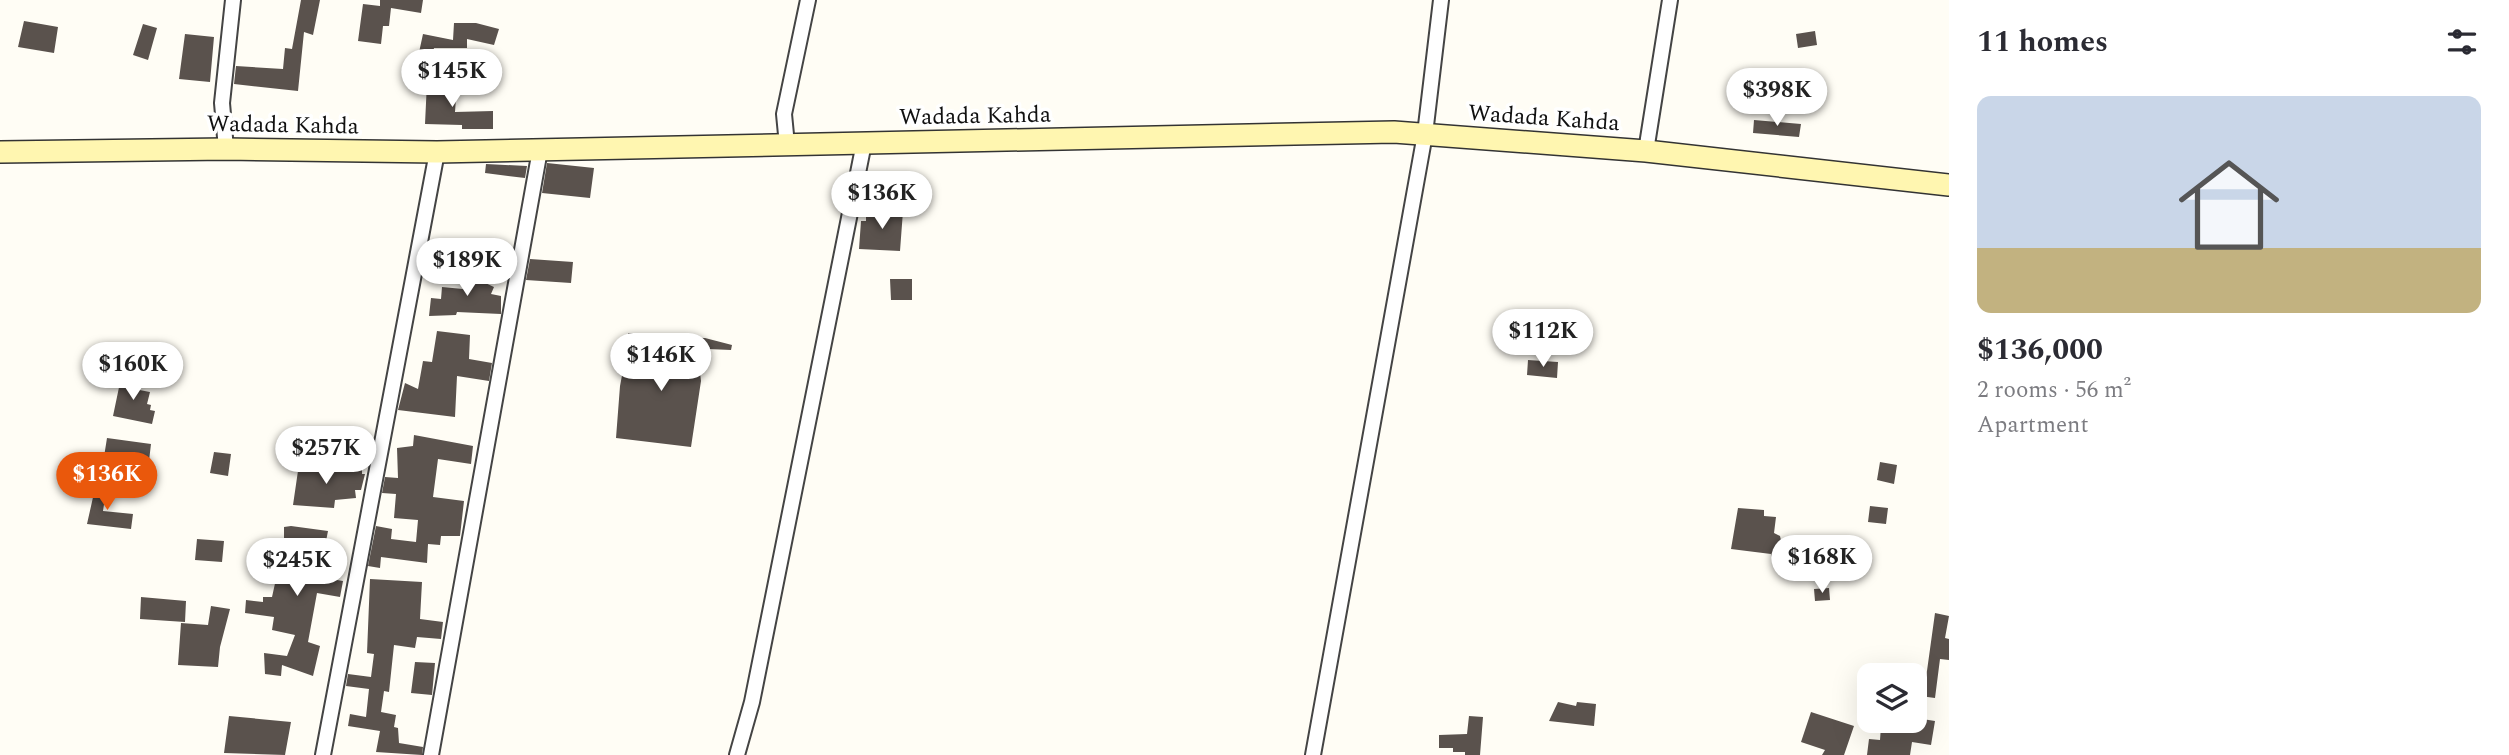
<!DOCTYPE html>
<html lang="en">
<head>
<meta charset="utf-8">
<style>
  body { margin:0; font-family:Spectral,serif; background:#f7f7f7; color:#2b2b33; height:100vh; display:flex; flex-direction:column; font-size:26px; white-space:nowrap }
  * { box-sizing:border-box; margin:0 }
  p { font-size:23px; color:#7c7c81 }
  .icon { flex:none; width:38px; height:38px; fill:none; stroke:currentColor; stroke-width:2; stroke-linecap:round; stroke-linejoin:round }
  .map { position:relative; flex:1; overflow:hidden }
  .drawer { display:flex; flex-direction:column; background:#fff; width:560px }
  .drawer>* { flex:none }
  .buttons { position:absolute; left:1857px; top:663px; display:grid; gap:14px }
  .buttons a { display:grid; place-items:center; width:70px; height:70px; border-radius:14px; background:#fff; box-shadow:0 7px 28px #0002; font-size:35px }
  .price { position:absolute; translate:-50% -60px; padding:0 16px; border-radius:24px; background:#fff; color:#222; font-size:23px; line-height:46px; filter:drop-shadow(0 2px 4px #0008) }
  .price::after { content:''; position:absolute; left:50%; top:42px; width:21px; height:16px; margin-left:-10px; background:inherit; clip-path:polygon(0 0,100% 0,50% 100%) }
  .price.on { background:#ea580c; color:#fff }
  ul { padding:0; list-style:none }
  li { display:grid; align-content:center; gap:14px; height:371px; padding:0 28px }
  li+li { border-top:2px solid #e1e1e2 }
  li span { display:grid; place-items:center; height:217px; border-radius:14px; color:#555 }
  li>.icon { margin-inline-start:auto }
  span .icon { width:126px; height:126px; fill:#fffc; stroke-width:1 }
  li b { font-size:30px }
  h2 { display:flex; justify-content:space-between; align-items:center; height:84px; padding:0 28px; font-size:30px }
  main { display:flex; flex:1; min-height:0 }
  .map>svg:first-child { display:block }
  .building { fill:#5a524d }
  .lines { fill:none; stroke-linecap:round; stroke-linejoin:round }
  .minor-casing { stroke:#444; stroke-width:18 }
  .secondary-casing { stroke:#333; stroke-width:24 }
  .minor { stroke:#fff; stroke-width:14 }
  .secondary { stroke:#fff6b0; stroke-width:21 }
  .labels { text-anchor:middle; stroke-width:7; stroke-linejoin:round; paint-order:stroke }
  .street-label { font-size:23px; fill:#111; stroke:#fff }
</style>
</head>
<body>
<main>
<div class="map">
<svg width="1949" height="755" viewBox="0 0 1949 755">
  <rect width="100%" height="100%" fill="#fffdf5"/>
  <path class="building" d="M301,0H320L313,35L304,32L298,91L234,84L236,66L283,69L285,48L292,49Z
    M380,0H423L421,13L391,8L389,26H383L381,44L358,41L363,4L380,6Z
    M24,21L58,27L54,53L18,47Z
    M454,23H476L499,29L494,45L467,39V48H434L431,60L418,57L423,34L453,40Z
    M143,24L157,28L148,60L133,55Z
    M1815,31L1817,45L1798,48L1796,34Z
    M185,34L214,37L210,82L179,79Z
    M427,82L457,84L455,112L493,111V129H462V125L425,124Z
    M1754,120L1801,124L1799,137L1753,133Z
    M547,163L594,168L590,198L542,193Z
    M486,164L527,166L525,178L485,173Z
    M866,210L903,211L900,251L859,249L861,221H866Z
    M449,246L470,248L468,268L447,266Z
    M530,259L573,262L571,283L526,280Z
    M465,270L482,271L481,281L494,287L491,294L501,296V314L457,312L456,315L429,316L431,298L441,299L442,287L463,289Z
    M890,279H912V300H891Z
    M437,331L470,335L469,359L492,363L489,381L457,376L455,417L398,410L405,383L418,389L423,361L432,362Z
    M628,333H643L644,357L665,358L667,337L705,338L732,345L731,350L685,348L683,371L700,372L701,381L691,447L616,438L620,386L624,365H629Z
    M1528,360L1558,362L1557,378L1527,375Z
    M122,373L137,377L134,389L150,392L147,404L151,405L150,410L155,411L152,424L113,416Z
    M414,435L473,446L471,464L438,459L433,497L464,501L460,536H441L440,545L428,544L427,563L381,557L380,568L368,566L376,526L392,529L391,539L416,542L418,520L394,518L396,494L382,493L385,477L398,478L397,448L413,446Z
    M107,438L151,444L146,486L100,482Z
    M214,452L231,454L228,476L210,473Z
    M1880,462L1897,465L1894,484L1877,480Z
    M299,464L349,472V468L362,469V474H365L361,490H355L356,498L335,500L334,508L293,505Z
    M96,484L107,485L103,511L133,514L131,529L87,524Z
    M1870,506L1888,508L1886,524L1868,522Z
    M1738,508L1764,510V516L1776,517L1774,533L1780,536L1784,553L1772,557L1771,554L1731,549Z
    M291,526L328,531L319,577L343,581L340,597L317,593L308,642L320,646L313,676L282,665L281,676L265,674L264,653L287,656L295,635L272,630L274,617L245,613L246,600L263,602V597H272L280,561V539H284V527Z
    M197,539L224,541L222,562L195,560Z
    M370,579L422,582L420,619L443,622L441,639L417,637L415,648L394,645L389,692L384,691L381,712L396,715L394,727L398,728L399,743L423,747L422,755L376,752L380,731L348,726L350,714L366,717L369,689L346,686L348,674L371,677L374,654L367,653Z
    M1829,588L1830,600L1815,601L1814,589Z
    M141,597L186,601L185,622L140,619Z
    M211,606L230,609L220,647L218,667L178,665L181,623L208,625Z
    M1935,613L1949,616L1945,638L1949,639V660L1940,659L1935,698L1920,696L1923,678H1926Z
    M415,662L435,663L432,695L411,693Z
    M1558,702L1576,706L1577,702L1596,704L1594,726L1549,721Z
    M1811,712L1854,726L1844,755H1822L1825,750L1801,742Z
    M229,716L291,722L285,755L224,753Z
    M1469,716L1483,717L1480,755H1465V752H1453V748H1439V735L1467,734Z
    M1916,718L1935,721L1931,745L1912,742L1910,755H1867L1869,739L1880,740L1881,726L1894,728L1895,721L1916,722Z"/>
  <g class="lines">
    <g class="minor-casing">
      <path id="minor" d="M787,145L784,114L808,0
        M226,149L222,103L233,0
        M1646,151L1670,0
        M323,755L437,152
        M431,755L540,150
        M737,755L752,702L864,143
        M1313,755L1425,134L1441,0"/>
    </g>
    <g class="secondary-casing">
      <path id="secondary" d="M0,152L226,149L437,152L1394,132L1646,151L1949,185"/>
    </g>
    <use href="#minor" class="minor"/>
    <use href="#secondary" class="secondary"/>
  </g>
  <g class="labels">
    <g class="street-label">
      <text transform="translate(975 115) rotate(-1)" y="8">Wadada Kahda</text>
      <text transform="translate(1544 117) rotate(4)" y="8">Wadada Kahda</text>
      <text transform="translate(283 124) rotate(1)" y="8">Wadada Kahda</text>
    </g>
  </g>
</svg>
<div class="buttons">
<a><svg class="icon" aria-label="layers" viewBox="0 0 24 24"><path d="M12 4l9 5-9 5-9-5zM3 14l9 5 9-5"/></svg></a>
</div>
<b class="price" style="left:452px;top:109px">$145K</b>
<b class="price" style="left:1777px;top:128px">$398K</b>
<b class="price" style="left:882px;top:231px">$136K</b>
<b class="price" style="left:467px;top:298px">$189K</b>
<b class="price" style="left:1543px;top:369px">$112K</b>
<b class="price" style="left:661px;top:393px">$146K</b>
<b class="price" style="left:133px;top:402px">$160K</b>
<b class="price" style="left:326px;top:486px">$257K</b>
<b class="price on" style="left:107px;top:512px">$136K</b>
<b class="price" style="left:1822px;top:595px">$168K</b>
<b class="price" style="left:297px;top:598px">$245K</b>
</div>
<section class="drawer">
<h2>11 homes<svg class="icon" aria-label="filters" viewBox="0 0 24 24"><path d="M4 7h16M4 17h16"/><circle cx="9" cy="7" r="2"/><circle cx="15" cy="17" r="2"/></svg></h2>
<ul>
<li><span style="background:linear-gradient(#c9d6e8 70%,#c2b280 0)"><svg class="icon" aria-label="home" viewBox="0 0 24 24"><path d="M3 11l9-7 9 7M6 9v11h12V9"/></svg></span><div><b>$136,000</b><p>2 rooms · 56 m²</p><p>Apartment</p></div></li>
</ul>
</section>
</main>
</body>
</html>
